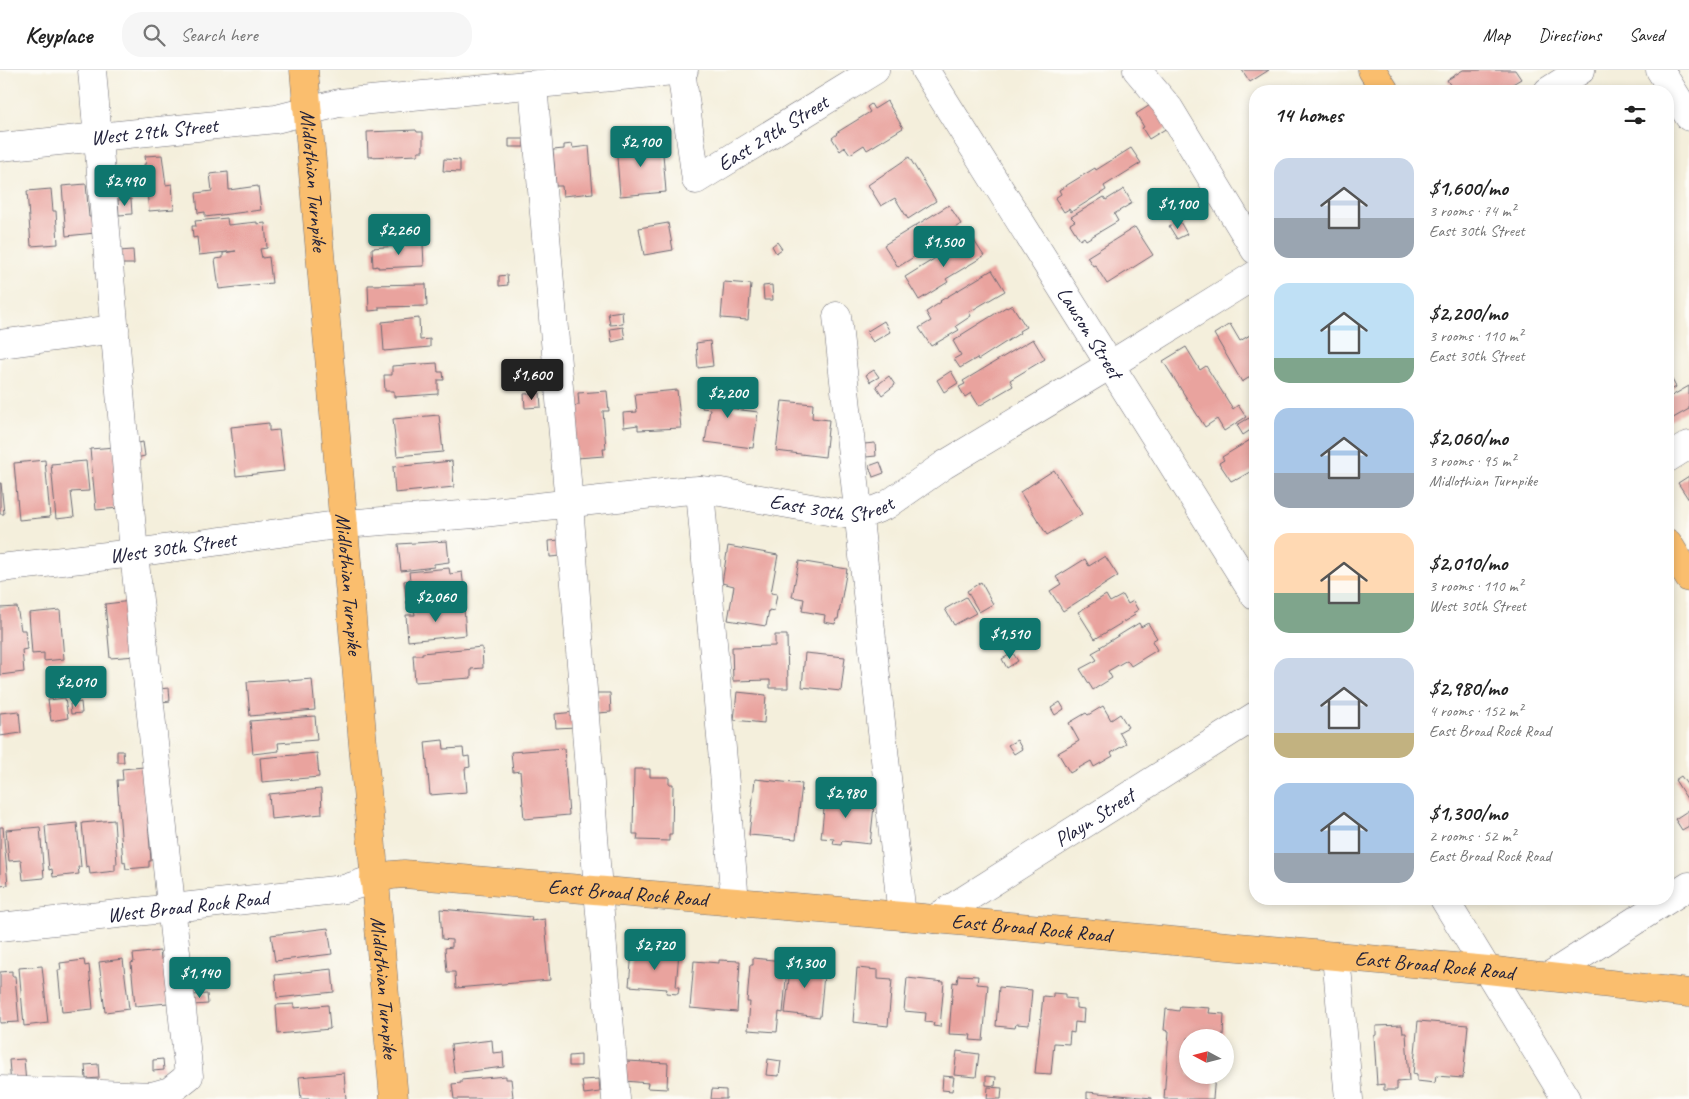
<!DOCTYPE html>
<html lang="en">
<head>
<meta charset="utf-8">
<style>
  body { margin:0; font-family:Caveat,sans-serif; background:#f6f6f6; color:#222; height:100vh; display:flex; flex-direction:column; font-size:19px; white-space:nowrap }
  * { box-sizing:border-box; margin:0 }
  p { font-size:16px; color:#767676 }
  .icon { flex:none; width:28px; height:28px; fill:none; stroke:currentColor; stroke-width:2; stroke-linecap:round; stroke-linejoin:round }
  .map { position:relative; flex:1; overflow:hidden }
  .side { position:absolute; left:1249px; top:15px; width:425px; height:820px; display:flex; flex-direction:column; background:#fff; border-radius:20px; box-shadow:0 2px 8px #0003 }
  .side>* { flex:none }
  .needle { width:32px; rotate:277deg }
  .tools { position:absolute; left:1179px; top:959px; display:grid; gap:10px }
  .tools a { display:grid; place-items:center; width:55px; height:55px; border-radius:50%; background:#fff; box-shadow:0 2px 8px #0003; font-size:25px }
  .price { position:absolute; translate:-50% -42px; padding:0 11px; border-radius:5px; background:#0f766e; color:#fff; font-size:16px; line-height:32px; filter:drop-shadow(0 1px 2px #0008) }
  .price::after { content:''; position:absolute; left:50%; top:30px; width:15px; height:11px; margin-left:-8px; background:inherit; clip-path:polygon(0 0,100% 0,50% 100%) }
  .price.selected { background:#222; color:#fff }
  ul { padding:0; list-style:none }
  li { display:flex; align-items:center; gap:15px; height:125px; padding:0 25px }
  li span { display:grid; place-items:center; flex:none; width:140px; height:100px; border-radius:15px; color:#555 }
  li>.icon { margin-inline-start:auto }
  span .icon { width:60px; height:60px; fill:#fffc; stroke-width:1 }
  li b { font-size:21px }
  h2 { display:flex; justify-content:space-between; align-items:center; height:60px; padding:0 25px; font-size:21px }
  header { display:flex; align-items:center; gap:30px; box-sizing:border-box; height:70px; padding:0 25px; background:#fff; border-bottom:1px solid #e0e0e0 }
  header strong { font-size:24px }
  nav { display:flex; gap:28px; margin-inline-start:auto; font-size:18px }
  .search { width:350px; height:45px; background:#f6f6f6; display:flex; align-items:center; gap:12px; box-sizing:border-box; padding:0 18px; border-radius:20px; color:#767676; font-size:19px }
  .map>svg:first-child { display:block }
  .building { fill:#e9a39e }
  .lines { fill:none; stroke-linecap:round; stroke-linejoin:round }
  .minor-casing { stroke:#6c6a73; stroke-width:29 }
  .major-casing { stroke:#6c6a73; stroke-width:29 }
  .minor { stroke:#fff; stroke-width:28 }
  .major { stroke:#fabe6e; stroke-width:28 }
  .labels { text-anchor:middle; stroke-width:5; stroke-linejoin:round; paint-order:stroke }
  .street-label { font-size:21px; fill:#22223b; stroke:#fdfcf7 }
</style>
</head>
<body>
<header>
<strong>Keyplace</strong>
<div class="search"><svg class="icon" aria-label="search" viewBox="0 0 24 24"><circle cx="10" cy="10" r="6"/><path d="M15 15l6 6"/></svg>Search here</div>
<nav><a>Map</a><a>Directions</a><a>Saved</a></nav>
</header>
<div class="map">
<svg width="1689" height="1029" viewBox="0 0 1689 1029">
  <rect width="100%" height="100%" fill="#fdfcf7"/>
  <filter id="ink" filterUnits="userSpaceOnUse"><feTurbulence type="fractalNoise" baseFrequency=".02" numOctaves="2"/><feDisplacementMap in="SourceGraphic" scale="10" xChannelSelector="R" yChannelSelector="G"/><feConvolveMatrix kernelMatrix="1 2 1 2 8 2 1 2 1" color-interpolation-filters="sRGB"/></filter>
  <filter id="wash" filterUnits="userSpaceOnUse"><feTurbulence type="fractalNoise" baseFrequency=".0096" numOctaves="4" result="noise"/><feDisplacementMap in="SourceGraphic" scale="20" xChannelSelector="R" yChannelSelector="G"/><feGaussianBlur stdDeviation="1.12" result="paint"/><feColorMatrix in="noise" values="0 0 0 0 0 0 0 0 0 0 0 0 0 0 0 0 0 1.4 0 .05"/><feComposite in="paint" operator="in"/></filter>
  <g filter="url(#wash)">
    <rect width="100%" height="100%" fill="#f4efdc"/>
    <g id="blocks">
      <path class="building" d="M1242,0H1269L1250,12Z
        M1463,0H1515L1521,9L1501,21H1454L1447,10Z
        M887,31L903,58L867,80L864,75L850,84L845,77L840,81L832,68L837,64L836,63L870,42L867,37L871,34L874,39Z
        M1155,32L1167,58L1149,69L1142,58L1144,57L1136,44Z
        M416,60L417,62H423V81H418V85L368,87L367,62Z
        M509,69H524V77H509Z
        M640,69V73L662,71L666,122L620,126L616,74H628L627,70Z
        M572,74L573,78L589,76L593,123L563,126L562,116H556L553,80L564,79V75Z
        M1131,78L1141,93L1104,116L1106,120L1071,142L1069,139L1064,142L1055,128L1061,124L1059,120L1095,98L1096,100Z
        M162,85L166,115L172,114L174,139L149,141L144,94H146L145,86Z
        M909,87L936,131L908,149L895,128L881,136L868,115Z
        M444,89L460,90V102L443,101Z
        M228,102L229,120L258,116L261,140L205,147V142L198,143L196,123L212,121L210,104Z
        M86,114L89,147H94L95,163L66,166L62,116Z
        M51,119L53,141H56L58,174L31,176L27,121Z
        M1124,119L1132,133L1114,144L1118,151L1086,170L1084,167L1080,170L1070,154L1075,151L1071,147L1104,127L1106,130Z
        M131,129L132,144L119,145L118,130Z
        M949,135L961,154L926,176L928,178L898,197L884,175Z
        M227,148L228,155L257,152V154L265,153L267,178L260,179L262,188L269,187L272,213L219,219L215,189L223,188V183L236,181L199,185L197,167L193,168L192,156H196L195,151Z
        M1179,150L1187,164L1177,169L1169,156Z
        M668,153L673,180L644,185L639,158Z
        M1135,157L1153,185L1107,214L1095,195L1093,196L1087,187Z
        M971,166L984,186L946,209L948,212L919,230L905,207Z
        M777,172L782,179L776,183L772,176Z
        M423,174L424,196L378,198V196L373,197L372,178Z
        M133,180L134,194H120L119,181Z
        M992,200L1005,221L969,242L971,246L956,256L959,260L931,276L919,258L931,251L926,242L941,232L940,231Z
        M507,205L508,215L499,216V206Z
        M724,212L751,214L748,250L721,248Z
        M426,214L427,236L379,237V240L369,241L368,215Z
        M772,215L773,230H764L763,216Z
        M1012,235L1026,257L1019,261L1020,263L978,290L977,288L960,298L954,289L961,285L953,271L962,266L961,265L1006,237L1007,238Z
        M622,241L623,254L610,255L608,243Z
        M419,248L420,270L430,269V277L384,281L382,252Z
        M884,251L890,262L873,272L866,262Z
        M1230,254L1240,271L1255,262V304L1242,312L1214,264Z
        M623,257L625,269L612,272L610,259Z
        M1033,269L1045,289L1010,310L1013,316L979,336L971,323L965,327L959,317L965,314L963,311Z
        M710,271L713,296L698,298L696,273Z
        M1186,277L1200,300L1206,296L1233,339L1238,335L1246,347L1224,361L1217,349L1205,357L1163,291Z
        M437,293L438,302H443L444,310H438V324L394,327V321H385L384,305H392V296Z
        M874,300L879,307L870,312L866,305Z
        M951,301L958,313L944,322L937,310Z
        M1668,302L1676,317L1668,322Z
        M889,306L895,315L882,325L876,316Z
        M705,312L729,315L726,338L758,342L753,378L705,372L710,339L702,338Z
        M1689,316V339L1668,351V328Z
        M677,320L681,358L638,360V355L624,357L623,343L637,342L635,324Z
        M607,321L609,341H603L606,379H603L604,386L577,388L571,336L579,335L578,323Z
        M540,323L541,337L525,338L524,324Z
        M782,331L813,334L812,348L829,350L825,387L776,381Z
        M439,345L443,382L397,386L393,349Z
        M1249,348L1255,357L1243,365L1237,355Z
        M269,353V361L279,360L284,401L236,406L231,357Z
        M1255,367V399L1236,410L1235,409L1231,411L1219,393L1224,390L1222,387Z
        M143,372L145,386L136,388L133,374Z
        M875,373L876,386L866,387L864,374Z
        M115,377L120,438L96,440L90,379Z
        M45,390L50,447L19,450L14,393Z
        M86,391L89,421L71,422L74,447L56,449L51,394Z
        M452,391L454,417L395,423L393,397Z
        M880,392L884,403L873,407L869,396Z
        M1054,400L1082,444L1047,465L1020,422Z
        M1689,406V430L1678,413Z
        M0,413H1L4,444H0Z
        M560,470L561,486L550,487L549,471Z
        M447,471L449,492L434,494V497L401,501L398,474Z
        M728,476L778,485L771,523L777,524L774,541L769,540L766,556L728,550L734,516L722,513Z
        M1105,486L1118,506L1063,541L1050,521L1061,514L1056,507L1085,489L1089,496Z
        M799,491L847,499L838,549H836L835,554L824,552L825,545L802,541L804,529L792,527Z
        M449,498L450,504L462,502L465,527L407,534L404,511L410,510L409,502Z
        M981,512L993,534L979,542L967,521Z
        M1106,525L1110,532L1123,525L1128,534L1133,531L1138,540L1133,543L1135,545L1095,569L1078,542Z
        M966,527L976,543L954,555L945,539Z
        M131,531L136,586L110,588L105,534Z
        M450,535L451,540L464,538L466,565L408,571L406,545H415L414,539Z
        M17,537L21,560H25L27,579L22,580L24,602L0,605V538Z
        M60,540L64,589L44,591V583L32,584L29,543Z
        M1139,553L1141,557L1148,553L1157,568L1152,571L1157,580L1131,596L1127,590L1108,601L1112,608L1093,620L1080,599L1097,590L1092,583L1101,578L1100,577Z
        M1011,555L1017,567L1009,571L1002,559Z
        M775,565H787L788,618H770V610L733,611L732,577L775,576Z
        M482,577L483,598L471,599V608L415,612L413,585H422V583Z
        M805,583L845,587L841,621L802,617Z
        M1013,583L1018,591L1007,598L1002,589Z
        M289,609V611L312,609L315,640L250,646L247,612Z
        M169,618L170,631L160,632L159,619Z
        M737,622L766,625L764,653L734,650Z
        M597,623H610L611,642L598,643Z
        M65,628L68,648L51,651L48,630Z
        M81,632L82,643L71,644L70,634Z
        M1060,632L1064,639L1055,645L1051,638Z
        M1103,636L1111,650L1120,644L1128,657L1119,662L1126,674L1111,683L1113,686L1094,697L1091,691L1070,703L1058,683L1079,671L1069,653L1086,643L1088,645Z
        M19,641L21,663L0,666V643Z
        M575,642L576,657L556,658L555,644Z
        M315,646L317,670L278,673L279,681L253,684L250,651Z
        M443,670L444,679L463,678L464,687L469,686L470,697L465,698L467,722L430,725L425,672Z
        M1017,670L1022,679L1014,684L1008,675Z
        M564,678L569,745L524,749L520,701L513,702L511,682Z
        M117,681H123L124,692H117Z
        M317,683L319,707L262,712L260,688Z
        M144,697L151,791H149V797L126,799L125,792L123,793L117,710H123L122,699Z
        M634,699H650V707H669V714H673L672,764H669V771L637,770L638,764H633Z
        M1681,706L1688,716L1689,715V732L1675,710Z
        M755,709L802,714L796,769L749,765Z
        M321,719L322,744L271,749L269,724Z
        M826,719L848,721L846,734L874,736L870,774L842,771L841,775L833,774L834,769L821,768Z
        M1689,740V756L1682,760L1675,749Z
        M114,750L117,794H115V801L90,804L89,796L86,797L82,753Z
        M77,753L81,797H78L79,804L53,807L52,799L49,800L45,756Z
        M0,757H3L8,815L0,816Z
        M40,757L44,808L23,810L21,790L9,791L6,760Z
        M440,839L532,847L531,851L545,849L550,910L456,918L455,902H447L445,878L452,877V870L442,869Z
        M328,858L332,884L275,891L271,865Z
        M657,880L679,882L676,917H679L678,924L666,923L667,919L629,916L632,882L657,885Z
        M160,881L161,889H164L168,933L135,936L131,893L134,892L133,884Z
        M753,888L783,891V898H787L783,943L779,942L777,962L748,960L750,932H747L750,895H753Z
        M123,889L129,939L105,942L99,892Z
        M84,890L85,896L89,895L93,939L62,942L58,900H61L60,893Z
        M719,890L740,891L737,942L690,938L694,891L719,893Z
        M793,891L825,894L820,947L785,943L790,899H793Z
        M42,896L48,953L24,956L19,898Z
        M857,898L878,900V909L892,910L888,956L853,952Z
        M332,899L334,922L277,928L275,905Z
        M12,901V906H15L19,952L0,953V902Z
        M958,905L978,906L977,914L988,915L983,971L970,970L971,965L949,964L953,912L957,913Z
        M907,908L944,912L940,957L933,956L934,953L925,952L926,943L904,941Z
        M999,917L1032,920L1029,955L1016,954L1015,958L996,956Z
        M1053,923L1065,924V928L1076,929V938L1084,939L1083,953L1075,952L1074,963L1070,962L1069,974L1054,973L1051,1004L1035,1003L1043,926L1053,927Z
        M207,924L208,934L193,935L192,925Z
        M294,934V938L328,935L330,959L278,964L276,935Z
        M1180,936L1210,938L1209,943L1224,944L1223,966L1218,965V968H1188V1005H1215L1213,1029H1164L1169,961L1164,960L1166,939L1179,941Z
        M1418,951L1468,955L1463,1008L1436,1006L1435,1013L1417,1011V1005L1413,1004Z
        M1402,955L1403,963H1406L1409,1011L1397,1012V1020H1384V1014L1377,1015L1374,966L1376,965V956Z
        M492,970L493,983L503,982L504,997L454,1003L451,975Z
        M957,981L979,984L976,1007L954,1005Z
        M581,985V996H569V986Z
        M24,989L26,1014L11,1015L9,990Z
        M163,989L164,1000L153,1001V990Z
        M768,989L781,991L779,1006L766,1005Z
        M626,991L668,993L667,1019L647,1018L648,1013L625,1011Z
        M98,994L99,1008L86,1009L85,995Z
        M344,1003L346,1029H301L299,1007Z
        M506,1006V1009H511L513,1027L507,1029H454L452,1014L461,1013V1010Z
        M943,1006L954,1007L952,1021L942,1020Z
        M986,1006L996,1007L995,1016L986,1015Z
        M599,1009L600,1022L584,1024L582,1010Z
        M988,1017L1002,1018L1001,1029H987Z
        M712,1019L726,1020V1029H711Z
        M1087,1022L1152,1028V1029H1087Z"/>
    </g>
  </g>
  <g filter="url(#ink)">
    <use href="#blocks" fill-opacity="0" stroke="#6c6a73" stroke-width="1"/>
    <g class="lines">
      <g class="minor-casing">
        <g id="minor">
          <path id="s1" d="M681,0L696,110L875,0"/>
          <path id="s2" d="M925,0L1255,526"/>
          <path d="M1137,0L1169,38L1255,180"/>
          <path d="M1660,0L1689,47"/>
          <path d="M533,15L569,434L598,820L616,1029"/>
          <path d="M1548,21L1581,0"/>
          <path id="s3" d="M0,77L276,49L339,33L684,0"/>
          <path d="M837,246L902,846"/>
          <path d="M0,274L115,259"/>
          <path d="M1668,388L1689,375"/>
          <path d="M700,420L735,832"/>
          <path id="s4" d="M0,498L134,483L344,454L474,444L680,421L700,420L721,422L845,444H859L872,441L887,435L944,395L1110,295L1255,205"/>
          <path d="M1444,829L1566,1029"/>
          <path id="s5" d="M934,849L1255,646"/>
          <path id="s6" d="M0,857L344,819L374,809"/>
          <path d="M1336,886L1349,1029"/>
          <path d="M1549,906L1689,816"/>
          <path d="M0,1020L152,1026L170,1021L189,1006L134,483L92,0"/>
        </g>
      </g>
      <g class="major-casing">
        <g id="major">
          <path id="s7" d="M304,0L394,1029"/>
          <path d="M1372,0L1385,21"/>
          <path d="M1668,473L1689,508"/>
          <path id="s8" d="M374,809L392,805L404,804L902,846L1488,900L1689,923"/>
        </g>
      </g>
      <use href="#minor" class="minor"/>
      <use href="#major" class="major"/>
    </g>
  </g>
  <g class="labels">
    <g class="street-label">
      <text dy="7" stroke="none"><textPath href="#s3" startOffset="155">West 29th Street</textPath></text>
      <text dy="7" stroke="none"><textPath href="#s1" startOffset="201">East 29th Street</textPath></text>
      <text dy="7" stroke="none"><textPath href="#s7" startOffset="111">Midlothian Turnpike</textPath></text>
      <text dy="7" stroke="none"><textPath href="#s2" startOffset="310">Lawson Street</textPath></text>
      <text dy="7" stroke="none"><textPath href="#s4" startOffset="838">East 30th Street</textPath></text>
      <text dy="7" stroke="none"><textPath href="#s4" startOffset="174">West 30th Street</textPath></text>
      <text dy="7" stroke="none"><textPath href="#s7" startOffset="516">Midlothian Turnpike</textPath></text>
      <text dy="7" stroke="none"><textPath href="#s5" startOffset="190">Playn Street</textPath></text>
      <text dy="7" stroke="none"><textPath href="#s8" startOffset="255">East Broad Rock Road</textPath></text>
      <text dy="7" stroke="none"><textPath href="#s6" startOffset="189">West Broad Rock Road</textPath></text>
      <text dy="7" stroke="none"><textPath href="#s8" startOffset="660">East Broad Rock Road</textPath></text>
      <text dy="7" stroke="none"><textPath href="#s8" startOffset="1065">East Broad Rock Road</textPath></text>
      <text dy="7" stroke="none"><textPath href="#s7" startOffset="921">Midlothian Turnpike</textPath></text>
    </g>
  </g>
</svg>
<div class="tools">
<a><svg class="needle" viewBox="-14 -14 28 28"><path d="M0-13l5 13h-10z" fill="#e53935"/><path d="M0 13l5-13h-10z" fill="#767676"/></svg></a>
</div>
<b class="price" style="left:641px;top:98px">$2,100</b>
<b class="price" style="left:125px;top:137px">$2,490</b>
<b class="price" style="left:1178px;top:160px">$1,100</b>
<b class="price" style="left:399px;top:186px">$2,260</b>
<b class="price" style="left:944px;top:198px">$1,500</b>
<b class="price selected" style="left:532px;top:331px">$1,600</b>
<b class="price" style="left:728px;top:349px">$2,200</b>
<b class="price" style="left:436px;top:553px">$2,060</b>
<b class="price" style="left:1010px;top:590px">$1,510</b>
<b class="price" style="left:76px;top:638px">$2,010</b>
<b class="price" style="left:846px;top:749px">$2,980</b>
<b class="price" style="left:655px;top:901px">$2,720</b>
<b class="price" style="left:805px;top:919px">$1,300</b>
<b class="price" style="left:200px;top:929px">$1,140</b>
<section class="side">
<h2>14 homes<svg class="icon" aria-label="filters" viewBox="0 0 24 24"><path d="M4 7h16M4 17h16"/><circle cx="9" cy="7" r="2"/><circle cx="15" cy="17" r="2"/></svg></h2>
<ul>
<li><span style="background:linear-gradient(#c9d6e8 60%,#9aa5b1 0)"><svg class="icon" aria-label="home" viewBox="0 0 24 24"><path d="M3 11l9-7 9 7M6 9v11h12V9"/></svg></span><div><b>$1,600/mo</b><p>3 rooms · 74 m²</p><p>East 30th Street</p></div></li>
<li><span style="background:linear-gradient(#bfe0f5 75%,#7fa58c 0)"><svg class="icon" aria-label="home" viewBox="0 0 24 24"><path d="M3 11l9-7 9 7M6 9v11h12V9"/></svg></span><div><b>$2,200/mo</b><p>3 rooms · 110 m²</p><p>East 30th Street</p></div></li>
<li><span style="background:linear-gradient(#a9c7e8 65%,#9aa5b1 0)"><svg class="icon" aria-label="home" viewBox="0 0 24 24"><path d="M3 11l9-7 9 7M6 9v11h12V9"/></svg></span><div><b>$2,060/mo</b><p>3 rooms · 95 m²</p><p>Midlothian Turnpike</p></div></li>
<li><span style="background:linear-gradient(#ffd9b3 60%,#7fa58c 0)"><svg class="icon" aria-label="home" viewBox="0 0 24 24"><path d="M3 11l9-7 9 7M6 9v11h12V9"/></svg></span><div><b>$2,010/mo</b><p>3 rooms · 110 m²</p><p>West 30th Street</p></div></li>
<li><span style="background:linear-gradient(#c9d6e8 75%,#c2b280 0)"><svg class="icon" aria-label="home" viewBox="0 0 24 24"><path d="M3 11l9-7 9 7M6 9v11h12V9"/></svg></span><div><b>$2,980/mo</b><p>4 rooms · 152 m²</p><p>East Broad Rock Road</p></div></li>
<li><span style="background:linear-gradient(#a9c7e8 70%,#9aa5b1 0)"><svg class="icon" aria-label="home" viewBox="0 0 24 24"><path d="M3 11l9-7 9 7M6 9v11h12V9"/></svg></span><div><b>$1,300/mo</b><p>2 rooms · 52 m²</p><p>East Broad Rock Road</p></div></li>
</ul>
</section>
</div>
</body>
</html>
